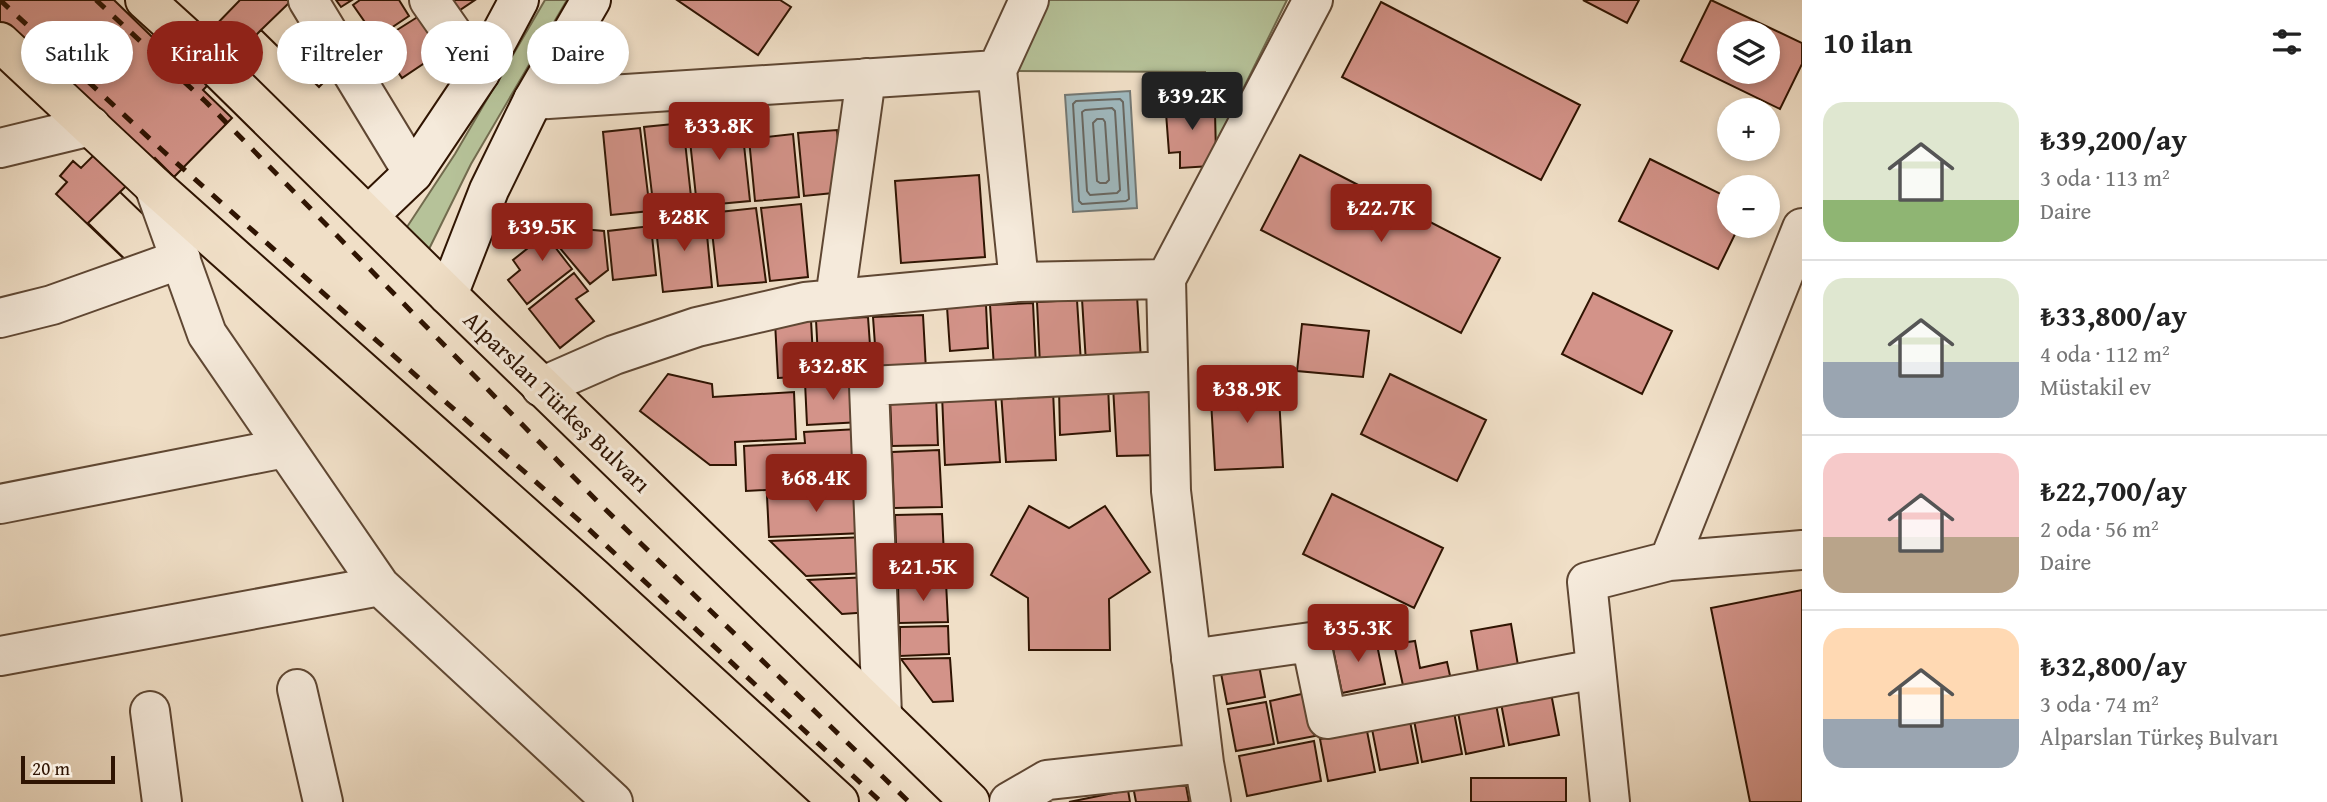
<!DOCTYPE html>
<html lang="tr">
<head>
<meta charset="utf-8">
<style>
  body { margin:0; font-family:"Gentium Book Plus",serif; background:#f2f2f2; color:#222; height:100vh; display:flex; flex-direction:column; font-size:26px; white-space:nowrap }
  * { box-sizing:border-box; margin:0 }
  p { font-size:23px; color:#767676 }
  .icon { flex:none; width:38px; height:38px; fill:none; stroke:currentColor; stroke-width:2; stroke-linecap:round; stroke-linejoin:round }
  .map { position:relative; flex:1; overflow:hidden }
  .panel { display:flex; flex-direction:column; background:#fff; width:525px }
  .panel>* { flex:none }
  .hud { position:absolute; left:21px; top:21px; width:665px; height:63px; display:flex; gap:14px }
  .fabs { position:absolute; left:1717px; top:21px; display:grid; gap:14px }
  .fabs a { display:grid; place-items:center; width:63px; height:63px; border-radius:50%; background:#fff; box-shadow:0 4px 10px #0003; font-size:35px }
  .scale { position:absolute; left:21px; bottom:18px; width:94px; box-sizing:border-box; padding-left:7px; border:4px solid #2f1402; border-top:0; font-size:19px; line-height:24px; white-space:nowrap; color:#2f1402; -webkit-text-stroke:5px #f5eadb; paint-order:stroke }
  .price { position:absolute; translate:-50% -60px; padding:0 16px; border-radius:7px; background:#8f2418; color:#fff; font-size:23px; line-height:46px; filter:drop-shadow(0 2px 4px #0008) }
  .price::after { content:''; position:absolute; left:50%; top:42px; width:21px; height:16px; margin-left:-10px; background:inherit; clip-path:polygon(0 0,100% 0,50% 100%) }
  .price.active { background:#222; color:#fff }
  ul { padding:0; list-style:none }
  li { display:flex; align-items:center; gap:21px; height:175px; padding:0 21px }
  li+li { border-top:2px solid #e0e0e0 }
  li span { display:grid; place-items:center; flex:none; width:196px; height:140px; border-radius:21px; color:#555 }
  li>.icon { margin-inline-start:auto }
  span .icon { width:84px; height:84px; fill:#fffc; stroke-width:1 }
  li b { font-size:30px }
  h2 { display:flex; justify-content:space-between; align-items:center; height:84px; padding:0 21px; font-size:30px }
  .tag { padding:0 24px; border-radius:32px; background:#fff; box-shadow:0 4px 10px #0003; font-size:24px; line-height:63px }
  .tag.active { background:#8f2418; color:#fff }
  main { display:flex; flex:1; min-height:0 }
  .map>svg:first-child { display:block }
  .green { fill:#b6c299; stroke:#726b4e; stroke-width:2 }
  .water { fill:#a0bac0; stroke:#737874; stroke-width:2 }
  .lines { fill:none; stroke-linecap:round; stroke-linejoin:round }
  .shore { stroke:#686761; stroke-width:2 }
  .building { fill:#d39389; stroke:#2f1402; stroke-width:2; fill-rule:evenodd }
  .street-casing { stroke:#5f4733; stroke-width:42 }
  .secondary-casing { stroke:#2f1402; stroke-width:42 }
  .primary-casing { stroke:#2f1402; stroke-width:42 }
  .street { stroke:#f5eadb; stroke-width:38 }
  .secondary { stroke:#f5eadb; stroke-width:38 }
  .primary { stroke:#f0dfc7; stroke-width:38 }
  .rail { stroke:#2f1402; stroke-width:5; stroke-dasharray:12 12; stroke-linecap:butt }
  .labels { text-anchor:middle; stroke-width:6; stroke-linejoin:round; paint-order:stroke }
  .street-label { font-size:24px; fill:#2f1402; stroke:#f5eadb }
</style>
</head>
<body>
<main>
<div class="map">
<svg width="1802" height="802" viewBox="0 0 1802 802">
  <rect width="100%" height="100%" fill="#f0dfc7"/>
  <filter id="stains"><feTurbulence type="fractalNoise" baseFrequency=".00286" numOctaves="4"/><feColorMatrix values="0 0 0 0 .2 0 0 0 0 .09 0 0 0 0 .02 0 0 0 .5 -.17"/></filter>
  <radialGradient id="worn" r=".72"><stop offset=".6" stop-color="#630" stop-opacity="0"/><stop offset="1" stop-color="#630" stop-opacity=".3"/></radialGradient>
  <path class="green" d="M545,0H567L471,164L428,251L405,230L455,154Z
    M1046,0H1287L1210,156L1205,72L1011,71Z"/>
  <path class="water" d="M1130,91L1137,208L1073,212L1065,95Z"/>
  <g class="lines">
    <path class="shore" d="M1120,99L1123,102L1129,199L1126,201L1082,204L1079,201L1073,104L1076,101Z
      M1112,108L1115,111L1120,190L1117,193L1090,195L1087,191L1082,112L1085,110Z
      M1097,119H1103L1105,122L1109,180L1106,183H1100L1097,181L1093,123Z"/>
  </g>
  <path class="building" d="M0,0H114L179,63L240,0H294L350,55L319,87L261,30L203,90L232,118L174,177L155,158L120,192L171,241L139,273L56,194L67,182L60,176L73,161L81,168L114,135L0,24Z
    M292,0L350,55L319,87L261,30Z
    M336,0H352L341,7Z
    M360,0H399L409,16L376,38L353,5Z
    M445,0H475L454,14Z
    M677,0H780L791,7L758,55Z
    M1583,0H1639L1627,23Z
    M1711,0L1802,43V64L1780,109L1681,61ZM1729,33H1768V72H1729Z
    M1381,2L1580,105L1541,180L1342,77Z
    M427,11L450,46L402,78L378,42Z
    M1206,96V112H1215L1216,155L1211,166L1180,168V152L1169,153L1166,113L1175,112L1174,98Z
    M741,117L750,201L697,206L688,122Z
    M683,123L692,206L654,211L644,127Z
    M640,128L650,211L611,215L603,132Z
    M837,130L843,192L804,196L798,133Z
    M793,134L799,197L755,201L749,139Z
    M1300,155L1500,258L1461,333L1261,230Z
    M1650,159L1729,198V226H1739L1718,269L1619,221Z
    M979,175L985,257L901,263L895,181Z
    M120,192L171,241L139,273L88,223Z
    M801,204L808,277L770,281L761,208Z
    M756,208L766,282L718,286L710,213Z
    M705,214L712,287L663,292L655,219Z
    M567,217L577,230L555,247L572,269L527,304L508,280L520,270L513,260Z
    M651,226L656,275L613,280L608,231Z
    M582,229L604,231L608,270L590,284L559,247Z
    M574,273L588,291L576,299L594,321L560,348L529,309Z
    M1593,293L1672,331L1642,394L1562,354Z
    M1137,296L1141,360L1086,363L1082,299Z
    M1077,300L1081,363L1040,365L1037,302Z
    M1033,303L1036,366L994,368L990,305Z
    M986,305L988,348L950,351L947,307Z
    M923,315L926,370L877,373L873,317Z
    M868,317L872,373L819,376L816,320Z
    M811,320L814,376L778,378L775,322Z
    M1302,324L1369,331L1363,377L1297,371Z
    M668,374L712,384L713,397L794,392L796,439L735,442L736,465H710L640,411Z
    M1390,374L1486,420L1457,481L1361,434Z
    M858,379L861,422L807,425L805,382Z
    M1278,379L1283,467L1215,470L1210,383Z
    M1108,385L1110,431L1060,435L1059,388Z
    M1157,385L1161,455L1117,456L1113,386Z
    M1053,390L1056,460L1006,462L1001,392Z
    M995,392L1000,462L945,465L942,395Z
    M936,395L938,445L892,446L890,397Z
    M858,429L861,485L746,491L744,446L805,443L804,432Z
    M939,450L942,507L894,508L892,452Z
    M862,491L864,533L769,537L767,496Z
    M1332,494L1443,548L1414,608L1303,554Z
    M1029,506L1069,528L1105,506L1150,572L1109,599L1110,650H1029L1028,598L991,575Z
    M942,514L945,576L897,577L895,515Z
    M866,537L867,573L806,576L770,541Z
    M869,577L871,612L842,614L808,580Z
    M946,582L948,622L899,623L898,583Z
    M1802,590V802H1750L1711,608Z
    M1511,624L1519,671L1479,678L1471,631Z
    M948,626L949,654L900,656V627Z
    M1375,635L1385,684L1342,693L1332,644Z
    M1415,641L1420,668L1447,662L1451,680L1404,690L1394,644Z
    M1257,655L1265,697L1227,704L1219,663Z
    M950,658L953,701L933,702L901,659Z
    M1550,688L1559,735L1509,745L1500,698Z
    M1306,693L1315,736L1278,743L1270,701Z
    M1495,699L1504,746L1466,754L1457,707Z
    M1266,702L1274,744L1236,751L1228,709Z
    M1453,707L1462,754L1422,762L1413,715Z
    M1409,716L1418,763L1380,770L1372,729Z
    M1367,731L1375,772L1328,781L1320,739Z
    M1314,741L1321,781L1247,796L1239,756Z
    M1184,775L1189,802H1136L1133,786Z
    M1471,778H1566V802H1471Z
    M1128,790L1130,802H1069Z"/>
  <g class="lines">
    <g class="street-casing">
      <path id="street" d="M308,0L413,173
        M429,0L480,73
        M533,100L997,70
        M0,148L91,126
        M154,186L207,334L380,586L613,802
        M1019,282L997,70L1029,0
        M835,299L866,78
        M0,318L52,305L181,259
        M541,387L614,355L697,327L805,302L1019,282L1166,279
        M0,504L285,448
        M1669,561L1802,228
        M0,656L380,586
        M1191,659L1311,642L1327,719L1596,669
        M297,689L323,802
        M150,711L162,802
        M882,715L869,386L1167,371
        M1009,802L1047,780L1204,763
        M1211,802L1204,763L1171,491L1166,279L1313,0
        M1610,802L1587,582L1669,561L1802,550"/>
    </g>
    <g class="secondary-casing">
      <path id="secondary" d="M368,216L413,173L480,73L519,0
        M448,295L489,190L533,100L591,0"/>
    </g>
    <g class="primary-casing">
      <path id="primary" d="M145,0L187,38L448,295L970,802
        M0,42L154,186L593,577L839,802"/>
    </g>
    <use href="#street" class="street"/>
    <use href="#secondary" class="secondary"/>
    <use href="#primary" class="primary"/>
    <path class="rail" d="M0,0L162,150L581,522L881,802
      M96,0L206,102L604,508L909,802"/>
  </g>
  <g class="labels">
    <g class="street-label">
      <text transform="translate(557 402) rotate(44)" y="8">Alparslan Türkeş Bulvarı</text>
    </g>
  </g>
  <rect width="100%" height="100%" filter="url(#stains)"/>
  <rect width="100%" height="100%" fill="url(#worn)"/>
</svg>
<div class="fabs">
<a><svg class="icon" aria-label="layers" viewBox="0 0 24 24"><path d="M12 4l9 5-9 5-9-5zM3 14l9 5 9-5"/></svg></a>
<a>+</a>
<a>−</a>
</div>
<div class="scale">20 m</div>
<b class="price active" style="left:1192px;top:132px">₺39.2K</b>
<b class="price" style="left:719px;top:162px">₺33.8K</b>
<b class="price" style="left:1381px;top:244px">₺22.7K</b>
<b class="price" style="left:684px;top:253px">₺28K</b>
<b class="price" style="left:542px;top:263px">₺39.5K</b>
<b class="price" style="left:833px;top:402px">₺32.8K</b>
<b class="price" style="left:1247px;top:425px">₺38.9K</b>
<b class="price" style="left:816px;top:514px">₺68.4K</b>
<b class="price" style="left:923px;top:603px">₺21.5K</b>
<b class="price" style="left:1358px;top:664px">₺35.3K</b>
<div class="hud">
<a class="tag">Satılık</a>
<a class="tag active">Kiralık</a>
<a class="tag">Filtreler</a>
<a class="tag">Yeni</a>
<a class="tag">Daire</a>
</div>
</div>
<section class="panel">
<h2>10 ilan<svg class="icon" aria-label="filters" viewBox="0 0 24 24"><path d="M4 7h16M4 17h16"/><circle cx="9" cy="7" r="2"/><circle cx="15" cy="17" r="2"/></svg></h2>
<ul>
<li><span style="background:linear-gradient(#dfe7d0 70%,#8fb573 0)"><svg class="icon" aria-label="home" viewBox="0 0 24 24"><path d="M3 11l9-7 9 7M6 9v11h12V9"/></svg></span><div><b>₺39,200/ay</b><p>3 oda · 113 m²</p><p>Daire</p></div></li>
<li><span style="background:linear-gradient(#dfe7d0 60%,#9aa5b1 0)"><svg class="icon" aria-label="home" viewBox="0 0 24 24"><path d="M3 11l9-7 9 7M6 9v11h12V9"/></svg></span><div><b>₺33,800/ay</b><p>4 oda · 112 m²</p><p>Müstakil ev</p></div></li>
<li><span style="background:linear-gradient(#f6c9c9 60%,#b9a48a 0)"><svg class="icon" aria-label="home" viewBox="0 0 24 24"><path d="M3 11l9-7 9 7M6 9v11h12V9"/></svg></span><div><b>₺22,700/ay</b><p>2 oda · 56 m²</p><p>Daire</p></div></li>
<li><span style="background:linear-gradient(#ffd9b3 65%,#9aa5b1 0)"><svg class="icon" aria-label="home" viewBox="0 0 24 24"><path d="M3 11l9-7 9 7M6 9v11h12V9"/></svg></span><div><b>₺32,800/ay</b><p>3 oda · 74 m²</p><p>Alparslan Türkeş Bulvarı</p></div></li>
</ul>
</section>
</main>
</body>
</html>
